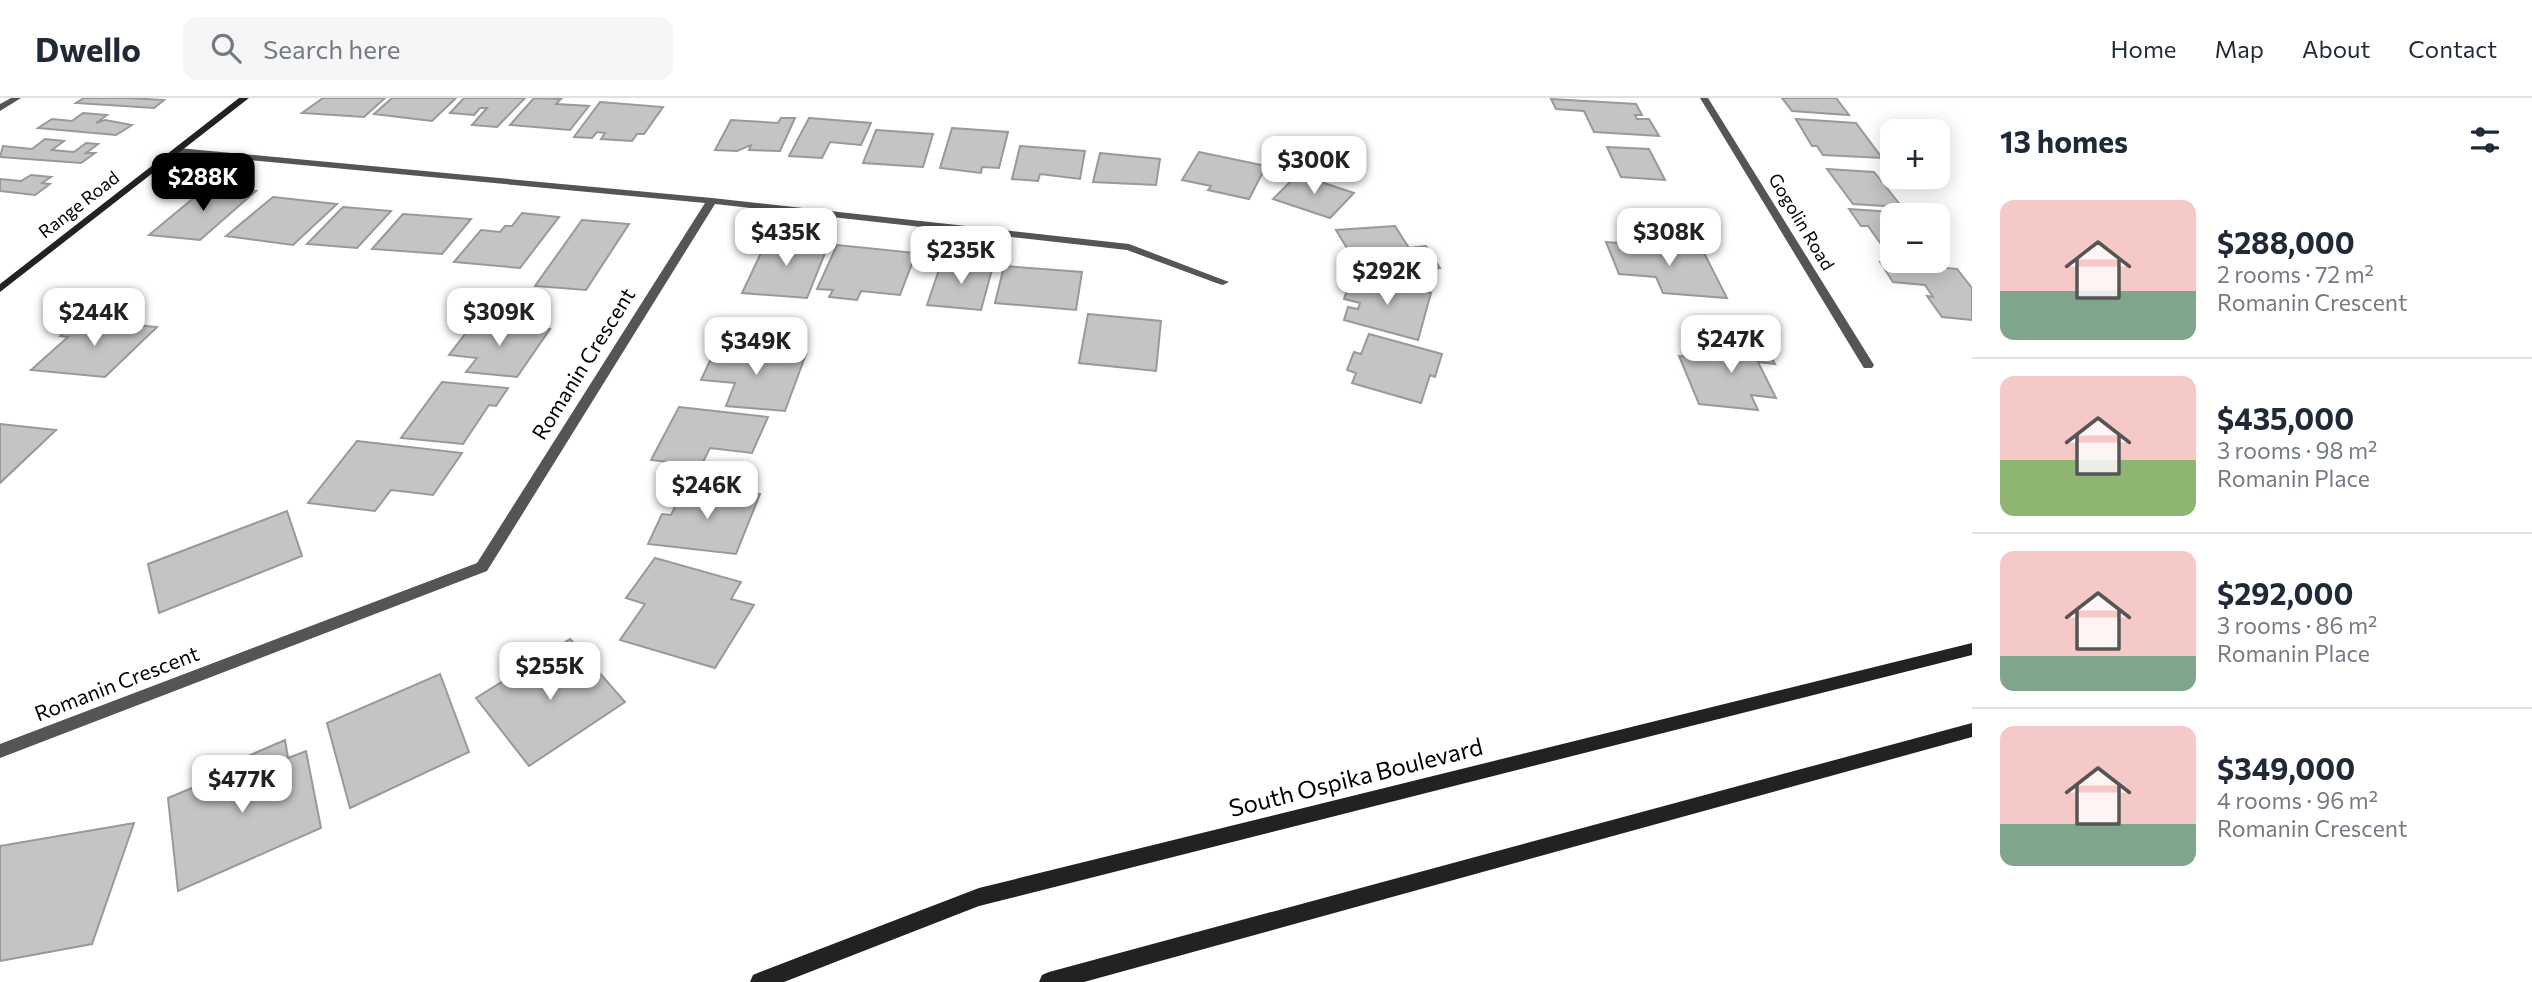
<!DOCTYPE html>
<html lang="en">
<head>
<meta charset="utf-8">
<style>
  body { margin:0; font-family:Commissioner,sans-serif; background:#f6f6f7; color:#1f2937; height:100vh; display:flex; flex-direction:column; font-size:26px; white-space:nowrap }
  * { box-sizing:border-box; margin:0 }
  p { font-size:23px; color:#747a83 }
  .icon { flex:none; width:38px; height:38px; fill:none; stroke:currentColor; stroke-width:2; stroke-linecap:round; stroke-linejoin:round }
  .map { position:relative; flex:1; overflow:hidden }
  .panel { display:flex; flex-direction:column; background:#fff; width:560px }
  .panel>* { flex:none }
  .buttons { position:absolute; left:1880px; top:21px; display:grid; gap:14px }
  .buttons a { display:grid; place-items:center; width:70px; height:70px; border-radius:14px; background:#fff; box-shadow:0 4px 18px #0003; font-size:35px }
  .price { position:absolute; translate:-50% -60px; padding:0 16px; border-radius:14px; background:#fff; color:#222; font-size:23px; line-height:46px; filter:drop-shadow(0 2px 4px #0008) }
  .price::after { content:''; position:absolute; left:50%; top:42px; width:21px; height:16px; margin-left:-10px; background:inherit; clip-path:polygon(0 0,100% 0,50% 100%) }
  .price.current { background:#000; color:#fff }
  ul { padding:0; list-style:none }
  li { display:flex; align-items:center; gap:21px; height:175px; padding:0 28px }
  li+li { border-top:2px solid #e0e1e3 }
  li span { display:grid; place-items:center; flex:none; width:196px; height:140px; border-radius:14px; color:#555 }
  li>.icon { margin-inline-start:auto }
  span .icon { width:84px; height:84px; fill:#fffc; stroke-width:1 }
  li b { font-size:30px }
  h2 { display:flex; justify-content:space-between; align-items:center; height:84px; padding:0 28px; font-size:30px }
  header { display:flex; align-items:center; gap:42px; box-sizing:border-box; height:98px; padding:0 35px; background:#fff; border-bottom:2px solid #e0e1e3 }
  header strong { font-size:33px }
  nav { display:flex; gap:38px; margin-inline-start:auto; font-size:24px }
  .search { width:490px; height:63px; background:#f6f6f7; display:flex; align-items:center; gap:18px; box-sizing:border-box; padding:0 24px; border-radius:14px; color:#747a83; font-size:26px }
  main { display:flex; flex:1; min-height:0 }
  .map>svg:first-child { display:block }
  .building { fill:#c4c4c4; stroke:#999; stroke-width:2 }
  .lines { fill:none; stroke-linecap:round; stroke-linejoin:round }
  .street { fill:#555; fill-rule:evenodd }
  .secondary { fill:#222; fill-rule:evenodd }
  .labels { text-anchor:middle; stroke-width:6; stroke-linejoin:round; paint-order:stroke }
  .far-street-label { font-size:18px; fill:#000; stroke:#fff }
  .street-label { font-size:21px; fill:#000; stroke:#fff }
  .near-street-label { font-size:24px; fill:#000; stroke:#fff }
</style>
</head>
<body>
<header>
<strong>Dwello</strong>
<div class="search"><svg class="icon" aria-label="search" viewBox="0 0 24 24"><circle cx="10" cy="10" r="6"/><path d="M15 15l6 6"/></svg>Search here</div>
<nav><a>Home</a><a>Map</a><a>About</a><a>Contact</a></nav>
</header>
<main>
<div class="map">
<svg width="1972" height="884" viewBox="0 0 1972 884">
  <rect width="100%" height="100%" fill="#fff"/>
  <path class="building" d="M84,0H128L164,2L154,10L76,5Z
    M323,0H385L364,19L302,15Z
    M392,0H456L432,23L374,16Z
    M464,0H525L497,29L472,27L487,10H480L474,17L450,15Z
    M534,0L561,1L556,6L589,8L570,32L510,27Z
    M1782,0H1836L1849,17L1792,13Z
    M1551,1L1636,6L1642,17H1635L1637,21H1649L1659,38L1594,34L1584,13L1556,11Z
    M600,4L663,9L644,36H637L632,43L601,41L605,35L597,34L592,40L574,39Z
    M83,15L107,17L96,25L105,22L132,27L116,37L38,30L52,21L72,23Z
    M781,20H795L780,53L749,52L751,47L737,53L715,52L731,22L778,25Z
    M809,20L871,25L861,47L830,44L822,60L789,58Z
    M1796,21L1856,25L1882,60L1823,57L1817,48H1812Z
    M952,30L1008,34L999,70L982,69L981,75L940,70Z
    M876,32L933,36L923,69L863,65Z
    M45,41L64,43L52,52L74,54L86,45L98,46L86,55H95L81,65L0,59L3,48L32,51Z
    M1020,48L1085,53L1080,81L1040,76L1038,83L1012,81Z
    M1607,49L1649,51L1665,82L1621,79Z
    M1199,54L1266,68L1249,101L1208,92L1211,88L1182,82Z
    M1100,55L1160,61L1156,87L1093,84Z
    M1827,71L1874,74L1902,109L1853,106Z
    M1300,74L1320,81L1318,83L1354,95L1330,120L1273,101Z
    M31,77L51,79L42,85L50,86L35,97L0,93V81L21,83Z
    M208,88L256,93L200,142L149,137Z
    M273,99L337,106L293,147L226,138Z
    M343,109L391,113L357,150L307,146Z
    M1849,111L1908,115L1909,117H1892V153H1886L1868,128H1861Z
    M522,115L559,119L520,170L454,164L481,132L500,134L505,128H512Z
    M403,116L471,121L442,156L372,151Z
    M582,122L629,126L586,192L535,188Z
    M1395,128L1409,150L1426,148L1440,170L1362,175L1336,132Z
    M763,140L829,145L807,200L742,195L761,155H756Z
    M1606,144L1702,151L1727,200L1663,195L1656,179L1619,176Z
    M837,147L916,155L900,197L861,193L857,202L829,199L833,192L817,191Z
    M942,163L993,168L981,212L927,207Z
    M1880,164L1957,171L1972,190V222L1942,219L1927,198L1933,199L1925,187L1893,184Z
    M1004,168L1082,174L1076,212L995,205Z
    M1352,177L1431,195L1418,242L1344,222L1348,209L1358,211L1360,205L1344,201Z
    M1088,216L1161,223L1156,273L1079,265Z
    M79,222L157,229L105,279L31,272L68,239L60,238Z
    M475,223L550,231L517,279L466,274L477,260L449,257Z
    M1369,236L1442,256L1435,279L1430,277L1421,305L1352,285L1356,275L1347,272L1354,254L1361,256Z
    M1717,238L1763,242L1775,266L1758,264L1776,300L1751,297L1758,312L1699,306L1679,258L1728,262Z
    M716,250L806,256L785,313L726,308L735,285L701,282Z
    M442,284L508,290L496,308L489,307L463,346L401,340Z
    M679,309L768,319L752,355L710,350L701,368L651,362Z
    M0,326L56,332L0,385Z
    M357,343L462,355L433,397L391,392L375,413L308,405Z
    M685,388L760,396L736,456L648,446L662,416L671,417Z
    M287,413L302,458L159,515L148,466Z
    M655,460L741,484L731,501L754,507L715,570L620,542L645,506L626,500Z
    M570,541L625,604L529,668L476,600Z
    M440,576L469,654L350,710L327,625Z
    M285,642L288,660L306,653L321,730L178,793L168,700L250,666L248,658Z
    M134,725L92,846L0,863V748Z"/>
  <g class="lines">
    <path class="street" d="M11,0H21L0,13V6Z
      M1700,0H1708L1874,267L1872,270H1864L1862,267Z
      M178,50L712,100L1129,146L1229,184L1223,187L1219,186L1127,152L715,106L487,473L0,660V646L477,465L705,105L175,55V51Z"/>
    <path class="secondary" d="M239,0H249L0,194V186Z
      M1972,545V557L979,808L784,884H750L753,877L760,874L979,790Z
      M1972,625V639L1084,884H1039L1042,877L1049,874Z"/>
  </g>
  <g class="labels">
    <g class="far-street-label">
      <text transform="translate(79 107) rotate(-38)" y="6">Range Road</text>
      <text transform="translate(1801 124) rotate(59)" y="6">Gogolin Road</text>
    </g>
    <g class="street-label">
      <text transform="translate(584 266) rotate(-58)" y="7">Romanin Crescent</text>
      <text transform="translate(117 586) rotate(-21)" y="7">Romanin Crescent</text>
    </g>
    <g class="near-street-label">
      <text transform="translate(1356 680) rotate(-14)" y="8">South Ospika Boulevard</text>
    </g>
  </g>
</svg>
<div class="buttons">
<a>+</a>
<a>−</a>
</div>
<b class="price" style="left:1314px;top:98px">$300K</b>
<b class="price current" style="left:203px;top:115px">$288K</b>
<b class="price" style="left:786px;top:170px">$435K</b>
<b class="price" style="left:1669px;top:170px">$308K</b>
<b class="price" style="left:961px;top:188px">$235K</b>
<b class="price" style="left:1387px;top:209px">$292K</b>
<b class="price" style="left:94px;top:250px">$244K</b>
<b class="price" style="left:499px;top:250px">$309K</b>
<b class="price" style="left:1731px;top:277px">$247K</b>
<b class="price" style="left:756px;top:279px">$349K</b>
<b class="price" style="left:707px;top:423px">$246K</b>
<b class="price" style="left:550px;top:604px">$255K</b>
<b class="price" style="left:242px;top:717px">$477K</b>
</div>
<section class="panel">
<h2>13 homes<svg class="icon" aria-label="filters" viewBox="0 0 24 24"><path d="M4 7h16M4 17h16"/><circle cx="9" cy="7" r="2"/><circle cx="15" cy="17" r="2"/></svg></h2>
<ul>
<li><span style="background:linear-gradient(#f6c9c9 65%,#7fa58c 0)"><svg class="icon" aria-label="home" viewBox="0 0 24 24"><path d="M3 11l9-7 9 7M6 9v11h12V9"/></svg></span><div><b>$288,000</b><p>2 rooms · 72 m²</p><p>Romanin Crescent</p></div></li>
<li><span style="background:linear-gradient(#f6c9c9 60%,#8fb573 0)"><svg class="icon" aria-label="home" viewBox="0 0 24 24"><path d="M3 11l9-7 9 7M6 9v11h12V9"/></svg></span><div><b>$435,000</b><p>3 rooms · 98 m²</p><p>Romanin Place</p></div></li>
<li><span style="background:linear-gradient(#f6c9c9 75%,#7fa58c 0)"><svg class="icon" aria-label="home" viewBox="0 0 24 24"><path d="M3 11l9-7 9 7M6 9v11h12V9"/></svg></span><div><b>$292,000</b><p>3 rooms · 86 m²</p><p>Romanin Place</p></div></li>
<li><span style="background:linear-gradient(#f6c9c9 70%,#7fa58c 0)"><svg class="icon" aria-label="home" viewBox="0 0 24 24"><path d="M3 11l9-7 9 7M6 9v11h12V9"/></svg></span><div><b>$349,000</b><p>4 rooms · 96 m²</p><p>Romanin Crescent</p></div></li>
</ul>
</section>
</main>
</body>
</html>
